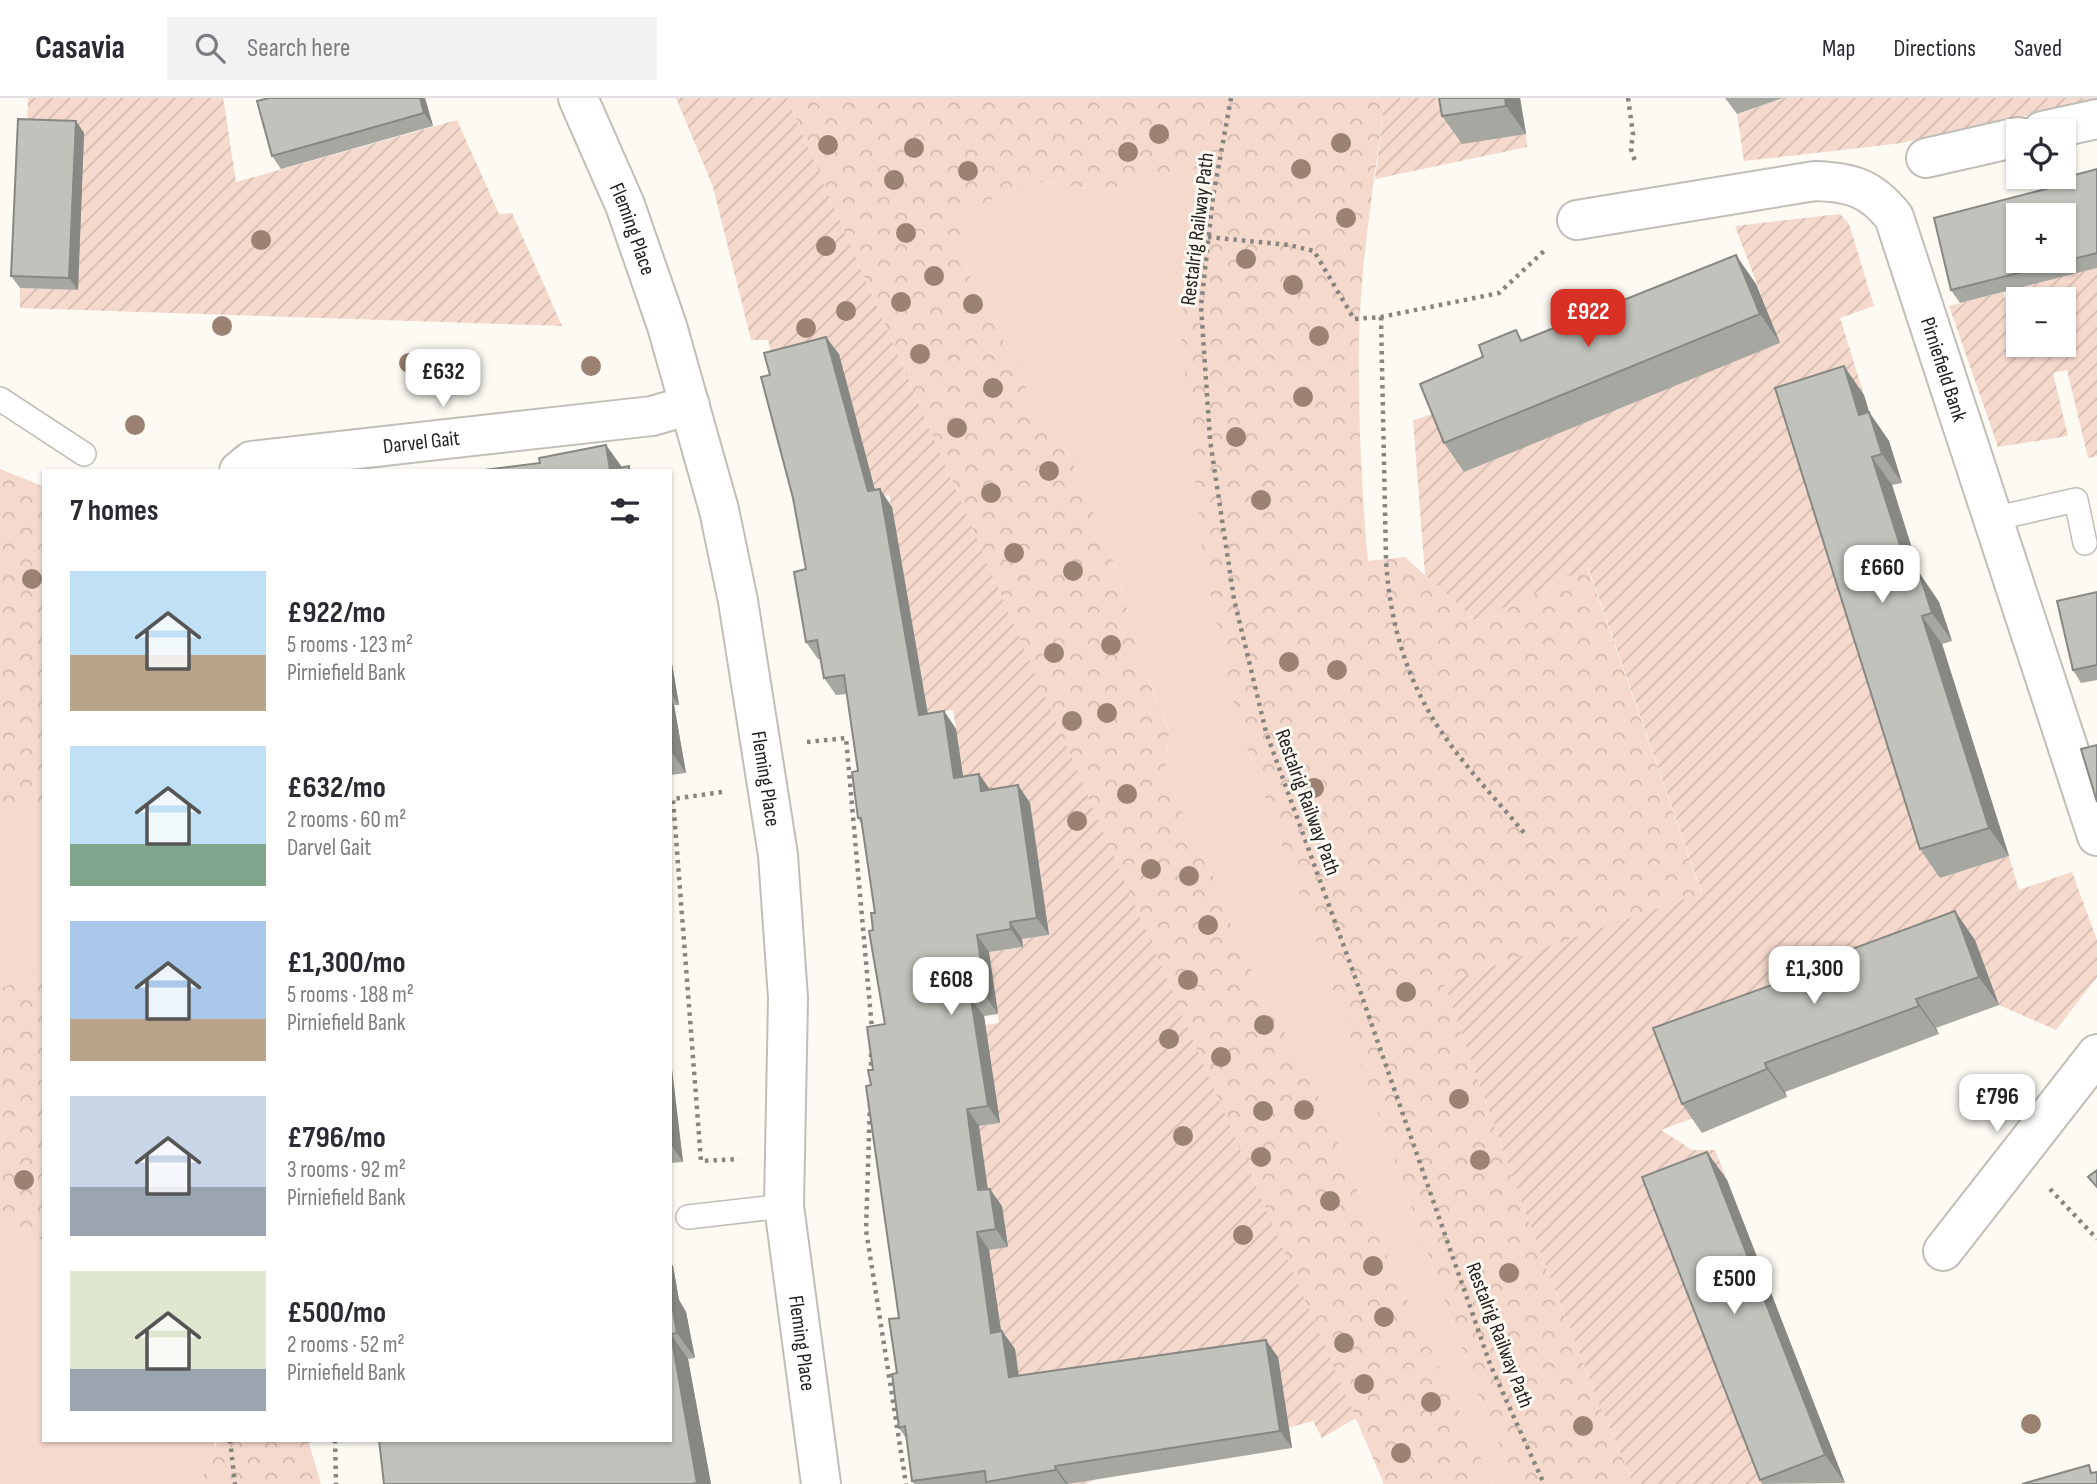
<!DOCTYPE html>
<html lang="en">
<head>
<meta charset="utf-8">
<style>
  body { margin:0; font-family:"Sofia Sans Condensed",sans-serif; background:#f2f2f3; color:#2b2b33; height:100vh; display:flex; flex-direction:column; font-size:26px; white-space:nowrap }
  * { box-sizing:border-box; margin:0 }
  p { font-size:23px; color:#7c7c81 }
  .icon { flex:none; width:38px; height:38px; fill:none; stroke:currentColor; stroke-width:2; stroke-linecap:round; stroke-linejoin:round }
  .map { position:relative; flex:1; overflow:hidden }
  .panel { position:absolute; left:42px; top:371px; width:630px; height:973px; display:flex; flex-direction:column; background:#fff; border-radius:0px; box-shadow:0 2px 5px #0004 }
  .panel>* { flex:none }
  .buttons { position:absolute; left:2006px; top:21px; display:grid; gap:14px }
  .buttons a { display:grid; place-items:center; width:70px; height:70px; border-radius:0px; background:#fff; box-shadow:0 2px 5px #0004; font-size:35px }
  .price { position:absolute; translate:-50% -60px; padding:0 16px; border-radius:14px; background:#fff; color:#222; font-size:23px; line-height:46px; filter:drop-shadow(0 2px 4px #0008) }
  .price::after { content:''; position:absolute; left:50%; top:42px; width:21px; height:16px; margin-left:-10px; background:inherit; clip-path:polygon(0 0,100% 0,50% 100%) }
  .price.selected { background:#d93025; color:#fff }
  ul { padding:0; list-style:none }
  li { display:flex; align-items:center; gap:21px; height:175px; padding:0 28px }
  li span { display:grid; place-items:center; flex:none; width:196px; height:140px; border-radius:0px; color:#555 }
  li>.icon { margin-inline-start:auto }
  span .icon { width:84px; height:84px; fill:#fffc; stroke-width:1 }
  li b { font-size:30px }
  h2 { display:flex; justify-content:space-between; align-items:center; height:84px; padding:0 28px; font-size:30px }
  header { display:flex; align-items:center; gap:42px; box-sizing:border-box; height:98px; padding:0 35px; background:#fff; border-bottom:2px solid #e1e1e2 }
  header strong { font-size:33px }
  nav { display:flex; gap:38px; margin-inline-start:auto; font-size:24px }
  .search { width:490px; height:63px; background:#f2f2f3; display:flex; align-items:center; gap:18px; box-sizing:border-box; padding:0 24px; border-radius:0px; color:#7c7c81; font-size:26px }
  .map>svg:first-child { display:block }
  .grass { fill:#f6d9cd }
  .forest { fill:url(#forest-crowns) }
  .garden { fill:url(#garden-furrows) }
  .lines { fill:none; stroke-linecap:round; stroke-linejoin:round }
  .lane-casing { stroke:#c1beb8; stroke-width:26 }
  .street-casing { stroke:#c1beb8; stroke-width:42 }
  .path { stroke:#868580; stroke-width:4.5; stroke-dasharray:3.5 5; stroke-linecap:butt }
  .lane { stroke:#fff; stroke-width:23 }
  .street { stroke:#fff; stroke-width:38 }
  .tree { fill:#9c8272 }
  .wall { fill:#a6a7a1 }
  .shaded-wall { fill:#878883 }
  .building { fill:#c1c2bb; stroke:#878883; stroke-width:2; fill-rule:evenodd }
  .labels { text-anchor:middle; stroke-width:6; stroke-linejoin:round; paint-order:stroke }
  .street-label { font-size:21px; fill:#232220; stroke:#fcfaf3 }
</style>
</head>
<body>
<header>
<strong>Casavia</strong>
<div class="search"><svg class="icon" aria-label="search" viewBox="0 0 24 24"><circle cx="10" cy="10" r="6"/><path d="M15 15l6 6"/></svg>Search here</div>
<nav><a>Map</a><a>Directions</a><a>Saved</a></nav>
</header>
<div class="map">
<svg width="2097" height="1386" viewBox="0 0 2097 1386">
  <defs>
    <pattern id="forest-crowns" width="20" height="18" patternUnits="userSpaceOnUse" patternTransform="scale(1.75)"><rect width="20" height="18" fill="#f6d9cd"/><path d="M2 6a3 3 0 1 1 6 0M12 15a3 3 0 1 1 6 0" fill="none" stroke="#d3bab0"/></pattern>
    <pattern id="garden-furrows" width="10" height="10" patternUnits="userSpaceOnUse" patternTransform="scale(1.75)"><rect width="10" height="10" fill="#f6d9cd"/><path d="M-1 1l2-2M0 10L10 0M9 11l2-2" fill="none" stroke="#d3bab0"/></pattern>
  </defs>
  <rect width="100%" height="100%" fill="#fcfaf3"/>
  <path class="grass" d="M1199,69L1186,149L1181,234L1238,625L1481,1304L1516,1386H1493L1345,1065L1333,1026L1252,873L1228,820L1220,792L1165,678L1169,633L1141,562L1115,467L1070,359L1042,325L1020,275L968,175L957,121L1027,82L1103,92Z
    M0,371L44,389V1342H214L218,1386H0Z"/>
  <path class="forest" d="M787,0H1385C1375,79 1361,159 1359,239C1358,313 1361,389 1368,463L1405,459L1476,523L1587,468L1702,796L1444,885L1521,1103L1597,1301L1634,1386H1516L1481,1304L1238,625L1203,461L1181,234L1186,149L1199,70L1103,92L1027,82L957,121L968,175L1020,275L1042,325L1070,359L1115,467L1141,562L1169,634L1165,678L1220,792L1228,820L1252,873L1333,1026L1345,1065L1493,1386H1384Z
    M0,371L44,389V710L0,712Z
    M44,871V1143L0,1122V891Z
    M218,1342H308L321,1386H200Z"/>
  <path class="garden" d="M28,0H223L236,84L457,22L499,116L512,115L562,228L20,210V190L77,192L27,33Z
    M676,0H787L1356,1320L1322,1340L1313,1323L1096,1381L1086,1386H1068L1067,1379L1021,1297L992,1254L989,1152L1008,1148L1002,1108L983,1111L984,1063L979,1028L1000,1025L956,931L999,925L989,854L1023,849L1022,841L1049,837L1030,705L966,697L953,612L927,614L889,397L877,399L839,257L776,273L768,242H751L713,89Z
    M1385,0H1454L1526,36L1527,49L1375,81Z
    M1783,0H2097V2L1902,45L1744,63L1737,16Z
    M1840,116L1849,126L1874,208L1840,220L1864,297L1796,319L1940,780L2009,758L2019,792L2072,774L2097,842V879L2056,932L1999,907L1975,842L1696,1019L1661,1032L1692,1052H1715L1727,1082L1770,1386H1634L1597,1301L1521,1103L1444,885L1702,795L1588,469L1476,523L1425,477L1413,322L1440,314L1633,304L1779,245L1735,128Z
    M2097,170V358L2088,360L2067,272L2053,275L2068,338L1998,349L1949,208L2003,194L2007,208L2018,205V247H2063V201H2024L2021,189Z"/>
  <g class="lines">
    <g class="lane-casing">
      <path id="lane" d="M0,301L84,356
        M1993,421L2076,402L2085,445
        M688,1119L784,1108"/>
    </g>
    <g class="street-casing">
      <g id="street">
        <path id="s1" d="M578,0L625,107L667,228L719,412L738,503L778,757L788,900L784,1108L821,1386"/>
        <path d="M2042,33L2097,21"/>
        <path d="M1926,60L2018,39"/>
        <path id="s2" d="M1577,122L1815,83C1851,84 1871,90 1894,119L2097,738"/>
        <path id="s3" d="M239,373L251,363L652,318L690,307"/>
        <path d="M1943,1153L2097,956"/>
      </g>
    </g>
    <path class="path" d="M1231,0L1213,99L1201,208L1210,342L1234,501L1266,634L1359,890L1490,1266L1544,1386
      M1628,0L1633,36L1631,51L1635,63
      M1208,139L1289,147L1314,153L1354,221L1381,219L1499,195L1544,153
      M1381,219L1386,461C1389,515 1402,567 1429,614C1454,658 1493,697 1525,736
      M807,644L846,640L872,931
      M722,694L673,701L701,1063L739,1061
      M871,976V954
      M870,1006L866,1132L906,1386
      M2050,1091L2097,1141
      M230,1342L235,1386
      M335,1342L336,1386"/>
    <use href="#lane" class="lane"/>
    <use href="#street" class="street"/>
  </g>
  <g class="tree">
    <circle cx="1159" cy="36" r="10"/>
    <circle cx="1341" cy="45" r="10"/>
    <circle cx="828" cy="47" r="10"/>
    <circle cx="914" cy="50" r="10"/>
    <circle cx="1128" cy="54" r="10"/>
    <circle cx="1301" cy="71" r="10"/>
    <circle cx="968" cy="73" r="10"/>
    <circle cx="894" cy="82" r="10"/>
    <circle cx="1346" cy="120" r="10"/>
    <circle cx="906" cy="135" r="10"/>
    <circle cx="261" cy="142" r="10"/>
    <circle cx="826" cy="148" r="10"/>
    <circle cx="1246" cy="161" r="10"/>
    <circle cx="934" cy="178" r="10"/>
    <circle cx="1293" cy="187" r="10"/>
    <circle cx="901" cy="204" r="10"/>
    <circle cx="973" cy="206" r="10"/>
    <circle cx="846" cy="213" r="10"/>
    <circle cx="222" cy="228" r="10"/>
    <circle cx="806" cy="230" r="10"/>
    <circle cx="1319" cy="238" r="10"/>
    <circle cx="920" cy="256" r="10"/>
    <circle cx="409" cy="265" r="10"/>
    <circle cx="591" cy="268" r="10"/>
    <circle cx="993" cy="290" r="10"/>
    <circle cx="1303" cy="299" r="10"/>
    <circle cx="135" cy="327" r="10"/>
    <circle cx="957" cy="330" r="10"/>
    <circle cx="1236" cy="339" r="10"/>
    <circle cx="1049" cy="373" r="10"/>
    <circle cx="991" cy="395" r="10"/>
    <circle cx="1261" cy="402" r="10"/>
    <circle cx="1014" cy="455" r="10"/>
    <circle cx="1073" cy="473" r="10"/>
    <circle cx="32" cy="481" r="10"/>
    <circle cx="1111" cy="547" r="10"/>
    <circle cx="1054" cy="555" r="10"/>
    <circle cx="1289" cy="564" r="10"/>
    <circle cx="1337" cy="572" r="10"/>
    <circle cx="1107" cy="615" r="10"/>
    <circle cx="1072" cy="623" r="10"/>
    <circle cx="1314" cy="690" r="10"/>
    <circle cx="1127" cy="696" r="10"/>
    <circle cx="1077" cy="723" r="10"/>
    <circle cx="1151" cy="771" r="10"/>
    <circle cx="1189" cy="778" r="10"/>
    <circle cx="1208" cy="827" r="10"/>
    <circle cx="1188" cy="882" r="10"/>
    <circle cx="1406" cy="894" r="10"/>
    <circle cx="1264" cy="927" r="10"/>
    <circle cx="1169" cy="941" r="10"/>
    <circle cx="1221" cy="959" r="10"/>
    <circle cx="1459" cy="1001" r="10"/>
    <circle cx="1304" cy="1012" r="10"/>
    <circle cx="1263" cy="1013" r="10"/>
    <circle cx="1183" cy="1038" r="10"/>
    <circle cx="1261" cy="1059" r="10"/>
    <circle cx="1480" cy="1062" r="10"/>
    <circle cx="24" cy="1082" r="10"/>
    <circle cx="1330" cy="1103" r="10"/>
    <circle cx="1243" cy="1137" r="10"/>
    <circle cx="1373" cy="1168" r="10"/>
    <circle cx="1509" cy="1175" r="10"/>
    <circle cx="1384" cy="1219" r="10"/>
    <circle cx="1344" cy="1245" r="10"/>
    <circle cx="1364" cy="1286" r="10"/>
    <circle cx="1431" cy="1304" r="10"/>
    <circle cx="2031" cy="1326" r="10"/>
    <circle cx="1583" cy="1328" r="10"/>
    <circle cx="1401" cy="1355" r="10"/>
  </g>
  <path class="wall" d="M425,0L433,28L281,71L272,58Z
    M1439,0H1520L1526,36L1462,46L1442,18Z
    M1725,0H1783L1737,16Z
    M76,23L84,35L78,192L20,190L11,178Z
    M2097,71V170L1960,205L1951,192Z
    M1756,186L1780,245L1464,374L1444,345L1483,259L1524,243Z
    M839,256L875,392L892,409L928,616L944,613L956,631L963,679L979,676L990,692L1018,687L1030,705L1049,837L1022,841L1023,849L989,854L998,916L984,918L1000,1025L979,1028L988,1091L1002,1108L1008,1149L989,1152L1001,1234L1002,1233L1015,1251L1019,1278L1278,1259L1292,1350L1068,1386H914L912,1383L906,1340L899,1330L897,1275L899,1220L871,987L885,926L873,832L875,815L862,727L858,720V673L847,596L836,597L824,580L820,561H818L806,544V471Z
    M1864,297L1869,314L1889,343L1902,385L1892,387L1920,476L1939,504L1952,543L1942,546L2009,758L1940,780L1920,751Z
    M2097,494V582L2081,585L2073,572Z
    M670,554L679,607H674L686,675L670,677Z
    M1975,842L1999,907L1936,930L1939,936L1785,994L1787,999L1702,1035L1682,1006L1805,875Z
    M670,955L683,1064L670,1065Z
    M1707,1054L1727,1082L1845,1385L1762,1386L1760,1382Z
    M670,1164L673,1168L679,1202L686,1214L695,1260L688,1261L711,1386H384L670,1342Z"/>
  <path class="shaded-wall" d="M420,0H425L433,28L424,15Z
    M1505,0H1520L1526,36L1506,8Z
    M76,23L84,35L78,192L69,180Z
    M1736,157L1756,186L1780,245L1760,216Z
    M826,239L839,256L880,411L868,393Z
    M1844,268L1864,297L1869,314L1889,343L1902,385L1882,356L1859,317Z
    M606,347L622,369L610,372Z
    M1872,359L1892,387L1920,476L1939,504L1952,543L1932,515L1910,479Z
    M880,391L892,409L931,635L919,617Z
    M1922,518L1942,546L2009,758L1989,730Z
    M670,554L679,607L670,594Z
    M670,602L674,607L686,675L670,652Z
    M944,613L956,631L966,697L954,680Z
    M979,676L991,693H981Z
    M1018,687L1030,705L1049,837L1037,820Z
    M1955,813L1975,842L1999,907L1979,879Z
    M1010,824L1022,841L1023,849L1011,831Z
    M977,837L989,854L998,916L986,899Z
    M971,901L984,918L1000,1025L988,1008Z
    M1916,901L1936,930L1939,936L1919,908Z
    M670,955L683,1064L670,1045Z
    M1765,965L1785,994L1787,999L1767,971Z
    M967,1011L979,1028L990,1110L978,1092Z
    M1707,1054L1727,1082L1845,1385L1825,1357Z
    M990,1091L1002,1108L1008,1149L996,1131Z
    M977,1134L989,1152L1004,1252L991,1235Z
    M670,1164L673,1168L679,1202L686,1214L695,1260L677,1235L670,1200Z
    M1002,1233L1015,1251L1021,1297L1009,1279Z
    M671,1236L688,1261L711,1386H698L697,1385Z
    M1266,1242L1278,1259L1292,1350L1280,1333Z
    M1055,1368L1068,1386H1066L1056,1372Z"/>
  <path class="building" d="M269,0H420L424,15L272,58L257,3Z
    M1439,0H1505L1506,8L1442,18Z
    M18,21L76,23L69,180L11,178Z
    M2097,71V155L1951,192L1934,120L2069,85L2067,79ZM2018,117H2063V163H2018Z
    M1736,157L1760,216L1444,345L1420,286L1483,259L1479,247L1516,232L1521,243Z
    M826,239L868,393L880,391L919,617L944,613L954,680L979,676L981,693L1018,687L1037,820L1010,824L1011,831L977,837L986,899L971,901L988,1008L967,1011L978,1092L990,1091L996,1131L977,1134L991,1235L1002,1233L1009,1279L1266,1242L1280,1333L1055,1368L1056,1372L986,1384L985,1373L912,1383L905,1328L899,1330L892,1276L897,1275L889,1221L899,1220L866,988L871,987L868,972H873L867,929L885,926L869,833L873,832L871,815H875L861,720H858L852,674L858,673L844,577L824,580L817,542L806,544L794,474L806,471L793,400L761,279L770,277L764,255Z
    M1844,268L1859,317L1869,314L1882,356L1872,359L1910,479L1919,475L1932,515L1922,518L1989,730L1920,751L1775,290Z
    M606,347L610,372L629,368V373H476L540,365L539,360Z
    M2097,494V567L2073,572L2057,503Z
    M2097,647V704L2081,651Z
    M1955,813L1979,879L1916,901L1919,908L1765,965L1767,971L1682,1006L1653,930L1805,875L1803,869Z
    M1707,1054L1825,1357L1760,1382L1642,1079Z
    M2097,1072V1089L2088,1079Z
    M670,1195L677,1235L671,1236L697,1385L691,1386H384L379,1342H670Z
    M2089,1367L2091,1375L2097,1374V1386H2022Z"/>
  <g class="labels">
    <g class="street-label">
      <text dy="7" stroke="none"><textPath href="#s1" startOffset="142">Fleming Place</textPath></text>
      <text transform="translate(1197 131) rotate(-83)" y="7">Restalrig Railway Path</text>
      <text dy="7" stroke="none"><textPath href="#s2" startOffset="492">Pirniefield Bank</textPath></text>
      <text dy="7" stroke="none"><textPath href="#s3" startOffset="187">Darvel Gait</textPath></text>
      <text dy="7" stroke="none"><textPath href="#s1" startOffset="709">Fleming Place</textPath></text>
      <text transform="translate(1308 704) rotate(70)" y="7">Restalrig Railway Path</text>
      <text transform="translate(1500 1237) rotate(69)" y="7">Restalrig Railway Path</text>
      <text dy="7" stroke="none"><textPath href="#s1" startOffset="1276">Fleming Place</textPath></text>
    </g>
  </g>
</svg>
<div class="buttons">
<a><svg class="icon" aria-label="locate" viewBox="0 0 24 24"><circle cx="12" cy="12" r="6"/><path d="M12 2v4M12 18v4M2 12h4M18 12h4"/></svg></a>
<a>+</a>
<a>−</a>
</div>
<b class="price selected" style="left:1588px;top:251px">£922</b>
<b class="price" style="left:443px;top:311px">£632</b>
<b class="price" style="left:1882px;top:507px">£660</b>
<b class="price" style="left:1814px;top:908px">£1,300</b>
<b class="price" style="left:951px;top:919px">£608</b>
<b class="price" style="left:1997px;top:1036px">£796</b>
<b class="price" style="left:1734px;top:1218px">£500</b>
<section class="panel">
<h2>7 homes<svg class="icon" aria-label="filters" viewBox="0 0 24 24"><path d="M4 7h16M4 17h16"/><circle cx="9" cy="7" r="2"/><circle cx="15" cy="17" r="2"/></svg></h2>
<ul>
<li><span style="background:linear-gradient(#bfe0f5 60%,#b9a48a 0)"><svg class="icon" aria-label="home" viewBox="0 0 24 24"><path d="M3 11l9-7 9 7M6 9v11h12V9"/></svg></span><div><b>£922/mo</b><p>5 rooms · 123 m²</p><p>Pirniefield Bank</p></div></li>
<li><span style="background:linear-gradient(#bfe0f5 70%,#7fa58c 0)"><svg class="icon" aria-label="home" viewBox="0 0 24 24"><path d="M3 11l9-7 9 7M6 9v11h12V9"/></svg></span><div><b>£632/mo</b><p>2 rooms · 60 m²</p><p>Darvel Gait</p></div></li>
<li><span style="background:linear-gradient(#a9c7e8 70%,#b9a48a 0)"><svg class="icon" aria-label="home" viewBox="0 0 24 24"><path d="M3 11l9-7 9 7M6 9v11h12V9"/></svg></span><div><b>£1,300/mo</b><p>5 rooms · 188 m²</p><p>Pirniefield Bank</p></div></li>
<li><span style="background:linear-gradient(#c9d6e8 65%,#9aa5b1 0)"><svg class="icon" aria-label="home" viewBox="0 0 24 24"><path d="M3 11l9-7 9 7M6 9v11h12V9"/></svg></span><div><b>£796/mo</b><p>3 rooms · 92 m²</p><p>Pirniefield Bank</p></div></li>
<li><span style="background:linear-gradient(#dfe7d0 70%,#9aa5b1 0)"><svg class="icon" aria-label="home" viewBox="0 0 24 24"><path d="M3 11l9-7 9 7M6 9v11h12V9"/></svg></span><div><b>£500/mo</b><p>2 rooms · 52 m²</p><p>Pirniefield Bank</p></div></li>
</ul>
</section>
</div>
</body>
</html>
